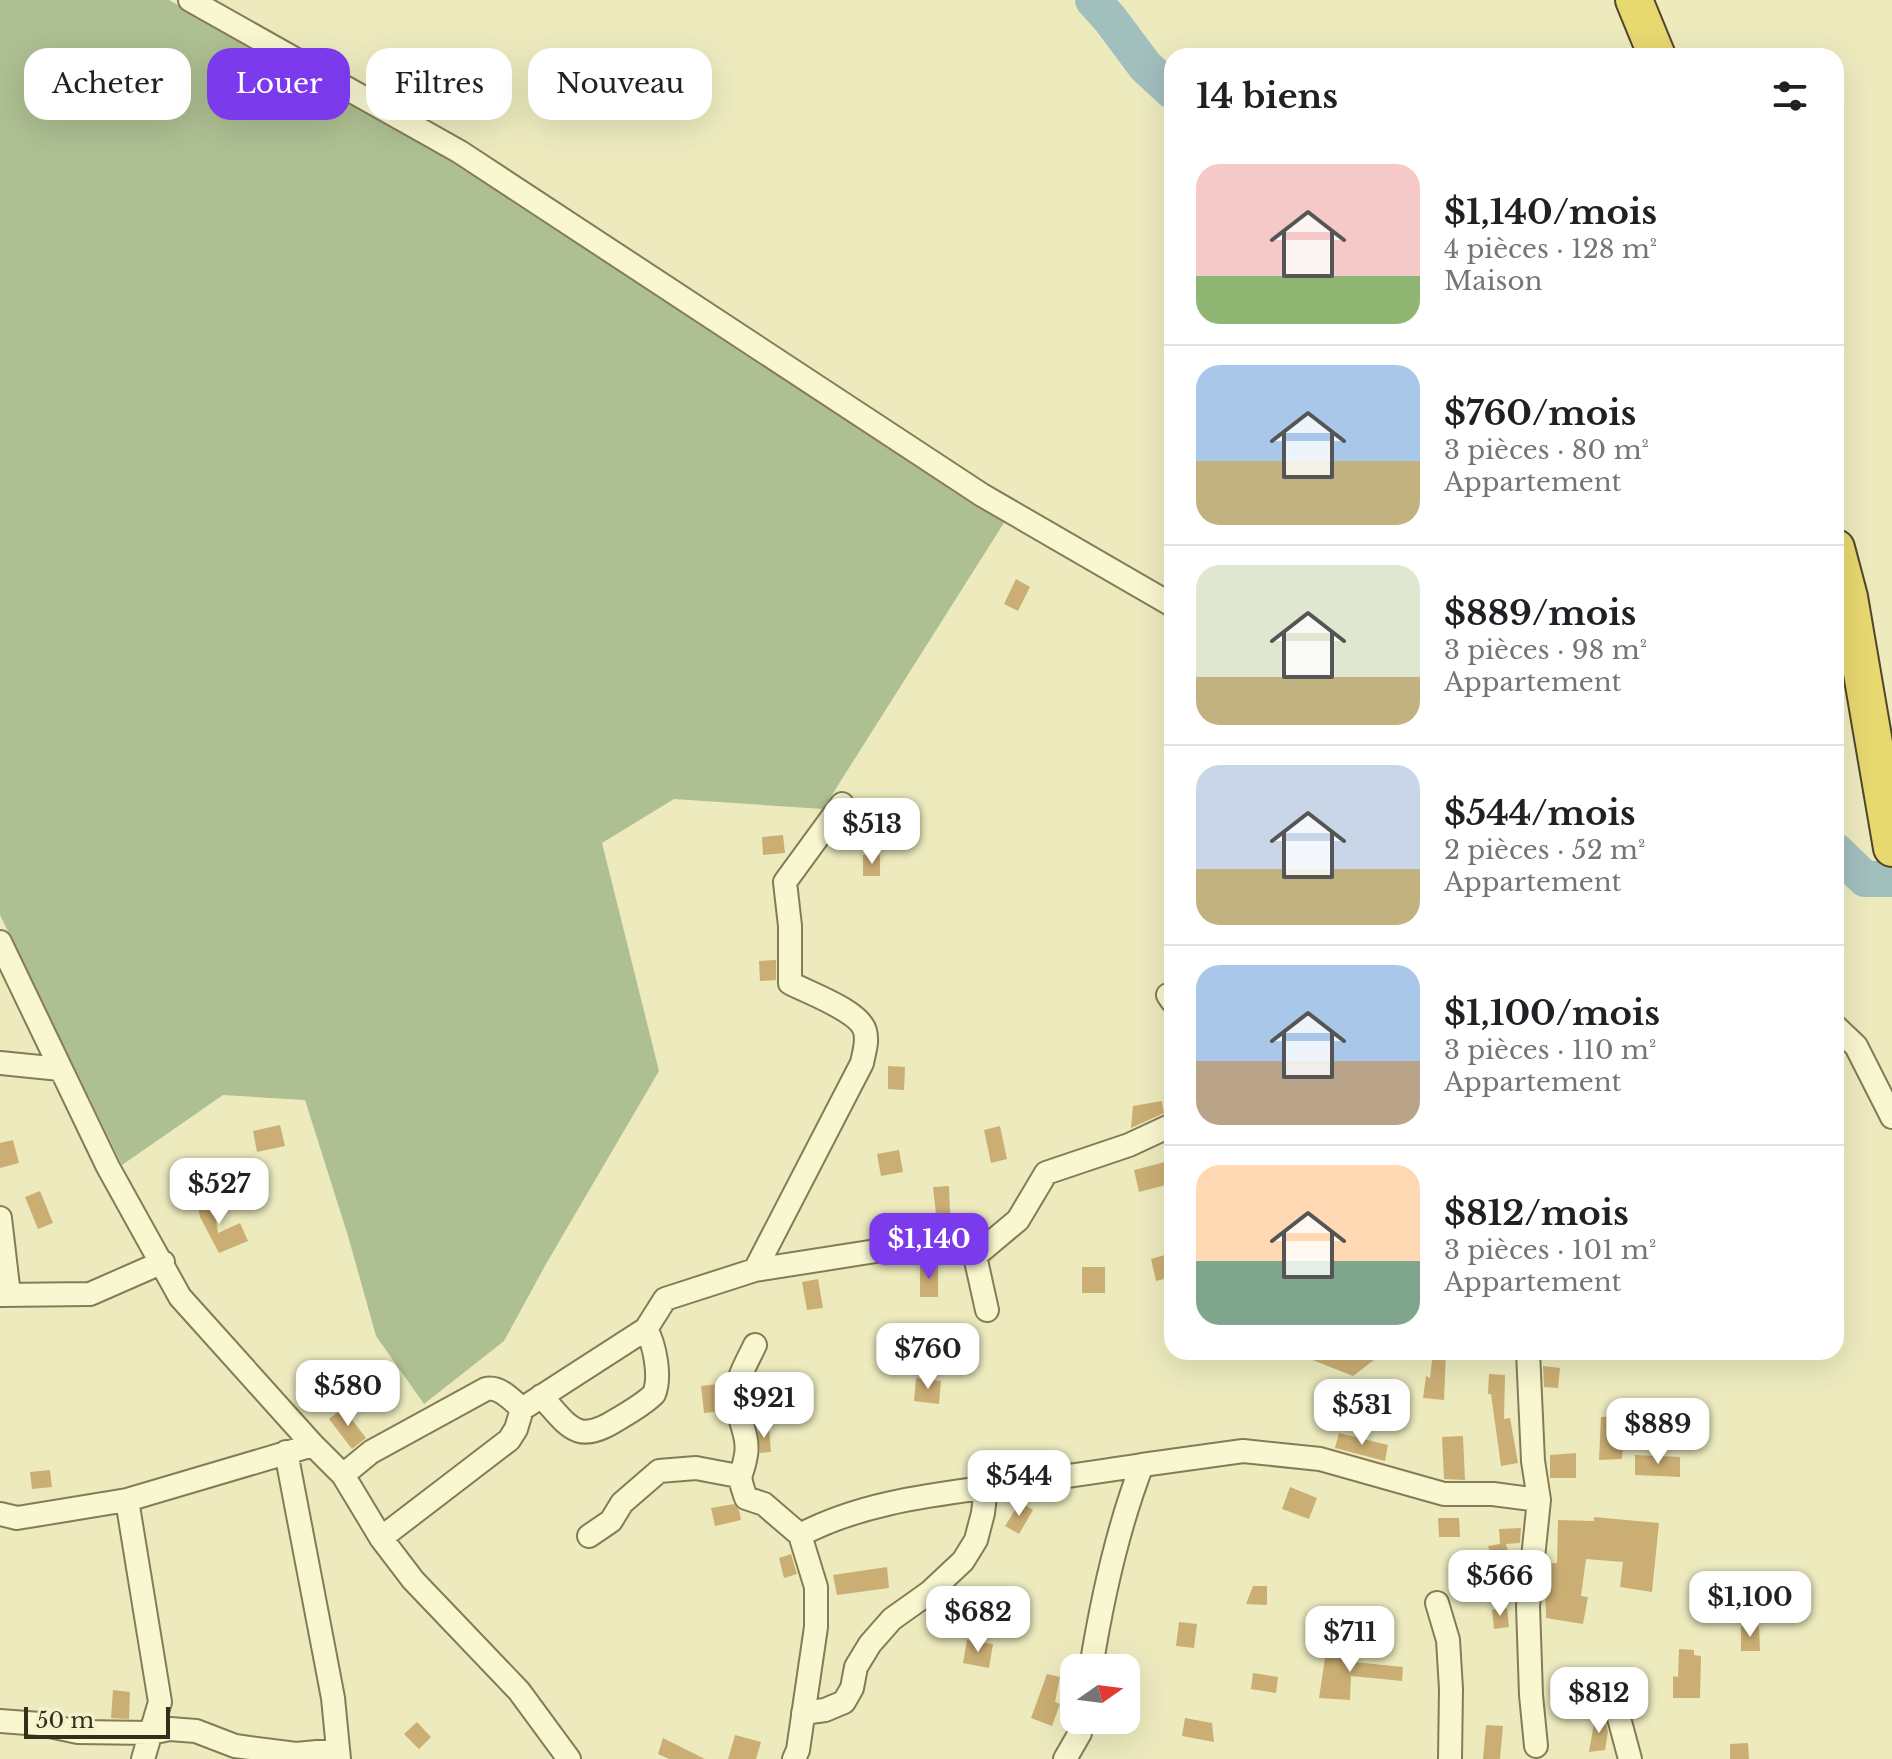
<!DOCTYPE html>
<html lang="fr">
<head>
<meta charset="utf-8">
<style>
  body { margin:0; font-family:"Libre Baskerville",serif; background:#f6f6f6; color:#202124; height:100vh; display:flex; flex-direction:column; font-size:30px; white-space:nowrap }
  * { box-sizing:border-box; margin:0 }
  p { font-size:26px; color:#757577 }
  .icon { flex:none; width:44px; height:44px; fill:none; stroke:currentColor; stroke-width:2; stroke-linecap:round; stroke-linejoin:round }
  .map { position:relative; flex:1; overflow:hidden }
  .drawer { position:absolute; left:1164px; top:48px; width:680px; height:1312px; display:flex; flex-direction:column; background:#fff; border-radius:24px; box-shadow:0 8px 32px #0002 }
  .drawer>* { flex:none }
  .hud { position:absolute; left:24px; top:48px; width:760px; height:72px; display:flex; gap:16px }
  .needle { width:52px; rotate:76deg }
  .controls { position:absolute; left:1060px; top:1654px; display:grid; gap:16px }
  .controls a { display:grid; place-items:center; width:80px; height:80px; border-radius:16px; background:#fff; box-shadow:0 8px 32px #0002; font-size:40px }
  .scale { position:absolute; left:24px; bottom:20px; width:146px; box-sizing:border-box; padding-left:8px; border:4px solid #342e1b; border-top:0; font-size:22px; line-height:28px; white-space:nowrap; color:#342e1b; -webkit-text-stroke:6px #f5f3cd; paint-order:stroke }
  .price { position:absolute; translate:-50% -68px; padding:0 18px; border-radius:16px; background:#fff; color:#222; font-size:26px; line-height:52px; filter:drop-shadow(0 2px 4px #0008) }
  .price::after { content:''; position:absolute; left:50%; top:48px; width:24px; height:18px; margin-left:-12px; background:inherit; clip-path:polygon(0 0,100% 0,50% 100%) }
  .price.selected { background:#7c3aed; color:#fff }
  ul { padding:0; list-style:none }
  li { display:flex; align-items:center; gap:24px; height:200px; padding:0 32px }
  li+li { border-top:2px solid #e0e0e0 }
  li span { display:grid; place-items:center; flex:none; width:224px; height:160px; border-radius:24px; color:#555 }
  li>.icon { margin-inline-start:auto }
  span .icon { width:96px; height:96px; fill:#fffc; stroke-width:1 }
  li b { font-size:34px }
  h2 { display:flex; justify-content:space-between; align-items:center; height:96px; padding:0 32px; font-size:34px }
  .chip { padding:0 28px; border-radius:24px; background:#fff; box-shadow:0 8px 32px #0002; font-size:28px; line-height:72px }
  .chip.selected { background:#7c3aed; color:#fff }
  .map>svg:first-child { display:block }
  .cemetery { fill:#aebf92 }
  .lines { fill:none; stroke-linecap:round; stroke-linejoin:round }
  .river { stroke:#a1bfbd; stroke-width:36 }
  .building { fill:#cbae73 }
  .minor-casing { stroke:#857b57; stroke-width:26 }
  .trunk-casing { stroke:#52472b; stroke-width:40 }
  .minor { stroke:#f8f7d0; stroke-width:22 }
  .trunk { stroke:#e8d870; stroke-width:36 }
</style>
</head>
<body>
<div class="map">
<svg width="1892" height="1759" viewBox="0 0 1892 1759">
  <rect width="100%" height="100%" fill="#edebbe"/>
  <path class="cemetery" d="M0,0H169L457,162L1007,518L823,809L674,799L602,843L659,1071L546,1264L504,1341L424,1404L376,1336L348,1236L305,1100L223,1095L122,1165L0,915Z"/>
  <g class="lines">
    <path class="river" d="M1093,0L1110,19L1145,66L1172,91
      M1836,851L1865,879H1892"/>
  </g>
  <path class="building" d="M1016,579L1030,587L1018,611L1004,604Z
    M783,835L785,853L763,855L762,837Z
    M863,855H880V876H863Z
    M776,960V980L760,981L759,961Z
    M888,1066L905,1067L904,1090L888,1089Z
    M1162,1101L1164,1113L1131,1128L1133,1106Z
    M280,1125L285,1146L257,1152L253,1131Z
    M1000,1126L1007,1159L991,1163L984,1130Z
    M13,1140L19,1163L0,1168V1143Z
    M899,1150L903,1172L881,1176L877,1154Z
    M1165,1162L1170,1184L1139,1192L1134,1170Z
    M949,1186L951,1240L939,1241L933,1187Z
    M40,1191L53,1223L38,1229L25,1197Z
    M212,1194L218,1233L240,1223L248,1241L219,1253L200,1217L196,1196Z
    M1172,1253V1277L1156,1281L1151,1259Z
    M920,1265H938V1297H920Z
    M1082,1267H1105V1293H1082Z
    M818,1279L823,1308L807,1310L802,1282Z
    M1351,1352L1374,1360L1353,1376L1295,1353Z
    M1433,1352H1446L1444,1400L1423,1398L1426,1376L1430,1378Z
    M1543,1366L1560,1368L1558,1388L1544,1387Z
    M1489,1374L1505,1375L1504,1419L1510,1418L1518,1463L1501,1466L1491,1394H1488Z
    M916,1378L941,1381L939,1404L914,1401Z
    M718,1384L721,1411L704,1413L701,1386Z
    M343,1408L366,1438L352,1449L329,1419Z
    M1625,1416L1622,1459L1599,1460L1601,1417Z
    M769,1428L771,1452L760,1453L758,1429Z
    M1339,1433L1388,1445L1385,1461L1335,1448Z
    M1463,1436L1465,1480L1444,1479L1442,1437Z
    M1576,1453V1478H1550V1455Z
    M1635,1455L1680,1457V1477L1635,1475Z
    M50,1470L52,1487L32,1489L30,1472Z
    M1290,1487L1317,1498L1309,1519L1282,1509Z
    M1020,1502L1033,1510L1019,1534L1005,1526Z
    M734,1504L739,1510L741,1520L715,1526L711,1508Z
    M1594,1517L1659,1523L1652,1592L1620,1587L1623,1562L1586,1559L1581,1596L1588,1597L1583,1624L1546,1618L1545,1576H1549V1563H1557L1558,1520L1594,1521Z
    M1438,1518H1459L1460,1537H1439Z
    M1521,1528L1520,1543L1506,1544L1512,1565L1496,1570L1488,1546L1500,1544L1499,1529Z
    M791,1554L797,1574L784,1578L779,1558Z
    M887,1567L889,1588L837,1595L833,1575Z
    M1253,1586H1267V1605L1246,1604Z
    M1730,1593H1748L1749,1613H1731Z
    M1507,1608L1509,1627L1494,1629L1492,1610Z
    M1179,1622L1197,1624L1194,1648L1176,1646Z
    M1741,1626H1759L1760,1651H1741Z
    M967,1640L993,1644L989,1668L963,1663Z
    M1327,1645L1346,1648L1344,1661L1403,1667L1402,1681L1351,1676L1350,1700L1319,1698Z
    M1679,1649L1694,1650V1655L1701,1656L1700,1698H1673V1676L1678,1677Z
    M1253,1673L1278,1677L1276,1693L1251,1689Z
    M1047,1674L1060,1677L1055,1702L1060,1704L1052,1726L1031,1718Z
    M113,1690L130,1692L129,1719L111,1718Z
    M1595,1717L1605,1719L1608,1732L1605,1750L1589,1752Z
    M1185,1718L1212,1723L1214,1742L1182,1736Z
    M417,1722L431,1737L419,1749L404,1734Z
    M1486,1725L1503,1726L1500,1759H1483Z
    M735,1735L761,1742L756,1759H728Z
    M663,1738L705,1759H669L658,1754Z
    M1748,1743L1749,1759H1730V1744Z"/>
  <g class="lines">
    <g class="minor-casing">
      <path id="minor" d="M190,0L460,152L982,495L1172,605
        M0,942L108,1167L180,1297L313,1445L343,1475L381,1538L413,1580L519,1691L569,1759
        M1168,995L1172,1001
        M1836,1027L1856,1046L1892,1117
        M0,1063L60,1069
        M0,1218L9,1295
        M755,1270L862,1063C864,1052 868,1042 865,1031C860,1011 809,993 790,983V926L785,882L842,804
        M0,1295L90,1294L163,1262
        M987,1310L975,1256L1018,1220L1046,1173L1129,1145L1172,1125
        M755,1345C746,1364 733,1384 737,1405C740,1422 749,1438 746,1455C742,1480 736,1470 746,1498L764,1504L800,1535
        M1528,1352L1533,1461L1539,1500L1528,1606L1531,1695L1536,1746
        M541,1396C569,1426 576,1446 618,1419C630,1412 644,1404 654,1394C661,1377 655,1345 646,1329
        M286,1452L333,1698L339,1759
        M343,1475L371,1452L486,1389C500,1386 512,1400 522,1409L646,1329L665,1299L755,1270L895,1248
        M0,1514L17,1518L127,1500
        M589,1536L611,1521L622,1503L659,1471L696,1468L738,1476
        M381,1538L509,1440L516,1429L522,1409
        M1437,1603L1448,1640L1451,1689L1450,1759
        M1091,1668C1102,1599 1117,1530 1142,1465L1243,1451L1320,1459L1444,1494H1493L1539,1500
        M803,1713L825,1710L844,1702L852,1688L856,1667L870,1644L892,1619L930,1592L963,1561L976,1540L983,1513L986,1487
        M1619,1718L1630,1759
        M0,1721L40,1724L78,1732L150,1733L170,1729L196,1731L235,1746L296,1754L338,1750
        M143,1759L160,1702L127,1500L313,1445
        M794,1759L798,1750L816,1627V1587L800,1535C859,1504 924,1496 990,1487C1040,1480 1091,1473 1142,1465
        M1065,1759L1080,1733L1082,1720"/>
    </g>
    <g class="trunk-casing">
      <path id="trunk" d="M1634,0L1657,56
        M1836,548L1849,597L1892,848"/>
    </g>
    <use href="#minor" class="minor"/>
    <use href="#trunk" class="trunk"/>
  </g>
</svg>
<div class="controls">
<a><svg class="needle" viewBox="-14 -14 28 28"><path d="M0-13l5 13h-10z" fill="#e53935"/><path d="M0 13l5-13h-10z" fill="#757577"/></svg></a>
</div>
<div class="scale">50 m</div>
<b class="price" style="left:872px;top:866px">$513</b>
<b class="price" style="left:219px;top:1226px">$527</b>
<b class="price selected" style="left:929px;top:1281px">$1,140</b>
<b class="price" style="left:928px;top:1391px">$760</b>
<b class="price" style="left:348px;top:1428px">$580</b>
<b class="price" style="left:764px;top:1440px">$921</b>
<b class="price" style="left:1362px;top:1447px">$531</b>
<b class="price" style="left:1658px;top:1466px">$889</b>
<b class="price" style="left:1019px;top:1518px">$544</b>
<b class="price" style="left:1500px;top:1618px">$566</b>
<b class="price" style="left:1750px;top:1639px">$1,100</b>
<b class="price" style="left:978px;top:1654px">$682</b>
<b class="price" style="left:1350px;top:1674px">$711</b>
<b class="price" style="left:1599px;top:1735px">$812</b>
<div class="hud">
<a class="chip">Acheter</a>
<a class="chip selected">Louer</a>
<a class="chip">Filtres</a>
<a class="chip">Nouveau</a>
</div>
<section class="drawer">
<h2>14 biens<svg class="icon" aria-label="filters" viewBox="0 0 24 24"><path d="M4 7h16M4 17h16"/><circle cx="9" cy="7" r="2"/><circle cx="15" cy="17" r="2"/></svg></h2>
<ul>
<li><span style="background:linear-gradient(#f6c9c9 70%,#8fb573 0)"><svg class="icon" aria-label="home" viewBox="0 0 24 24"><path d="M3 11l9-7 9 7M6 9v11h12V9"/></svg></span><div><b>$1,140/mois</b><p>4 pièces · 128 m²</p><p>Maison</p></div></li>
<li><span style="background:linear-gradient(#a9c7e8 60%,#c2b280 0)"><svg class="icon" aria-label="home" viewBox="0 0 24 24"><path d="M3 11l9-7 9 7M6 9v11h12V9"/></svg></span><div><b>$760/mois</b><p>3 pièces · 80 m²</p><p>Appartement</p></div></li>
<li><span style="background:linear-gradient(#dfe7d0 70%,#c2b280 0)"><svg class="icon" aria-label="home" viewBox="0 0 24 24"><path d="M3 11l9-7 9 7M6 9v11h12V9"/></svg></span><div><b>$889/mois</b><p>3 pièces · 98 m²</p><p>Appartement</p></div></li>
<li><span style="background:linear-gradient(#c9d6e8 65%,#c2b280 0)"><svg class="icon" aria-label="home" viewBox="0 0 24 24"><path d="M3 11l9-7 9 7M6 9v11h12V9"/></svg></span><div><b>$544/mois</b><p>2 pièces · 52 m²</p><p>Appartement</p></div></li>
<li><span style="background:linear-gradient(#a9c7e8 60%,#b9a48a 0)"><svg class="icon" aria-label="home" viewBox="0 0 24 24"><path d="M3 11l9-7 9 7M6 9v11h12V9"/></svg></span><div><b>$1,100/mois</b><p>3 pièces · 110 m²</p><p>Appartement</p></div></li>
<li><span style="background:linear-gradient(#ffd9b3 60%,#7fa58c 0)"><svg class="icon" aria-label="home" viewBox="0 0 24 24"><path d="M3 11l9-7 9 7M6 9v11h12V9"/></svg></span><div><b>$812/mois</b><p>3 pièces · 101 m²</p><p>Appartement</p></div></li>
</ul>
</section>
</div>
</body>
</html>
